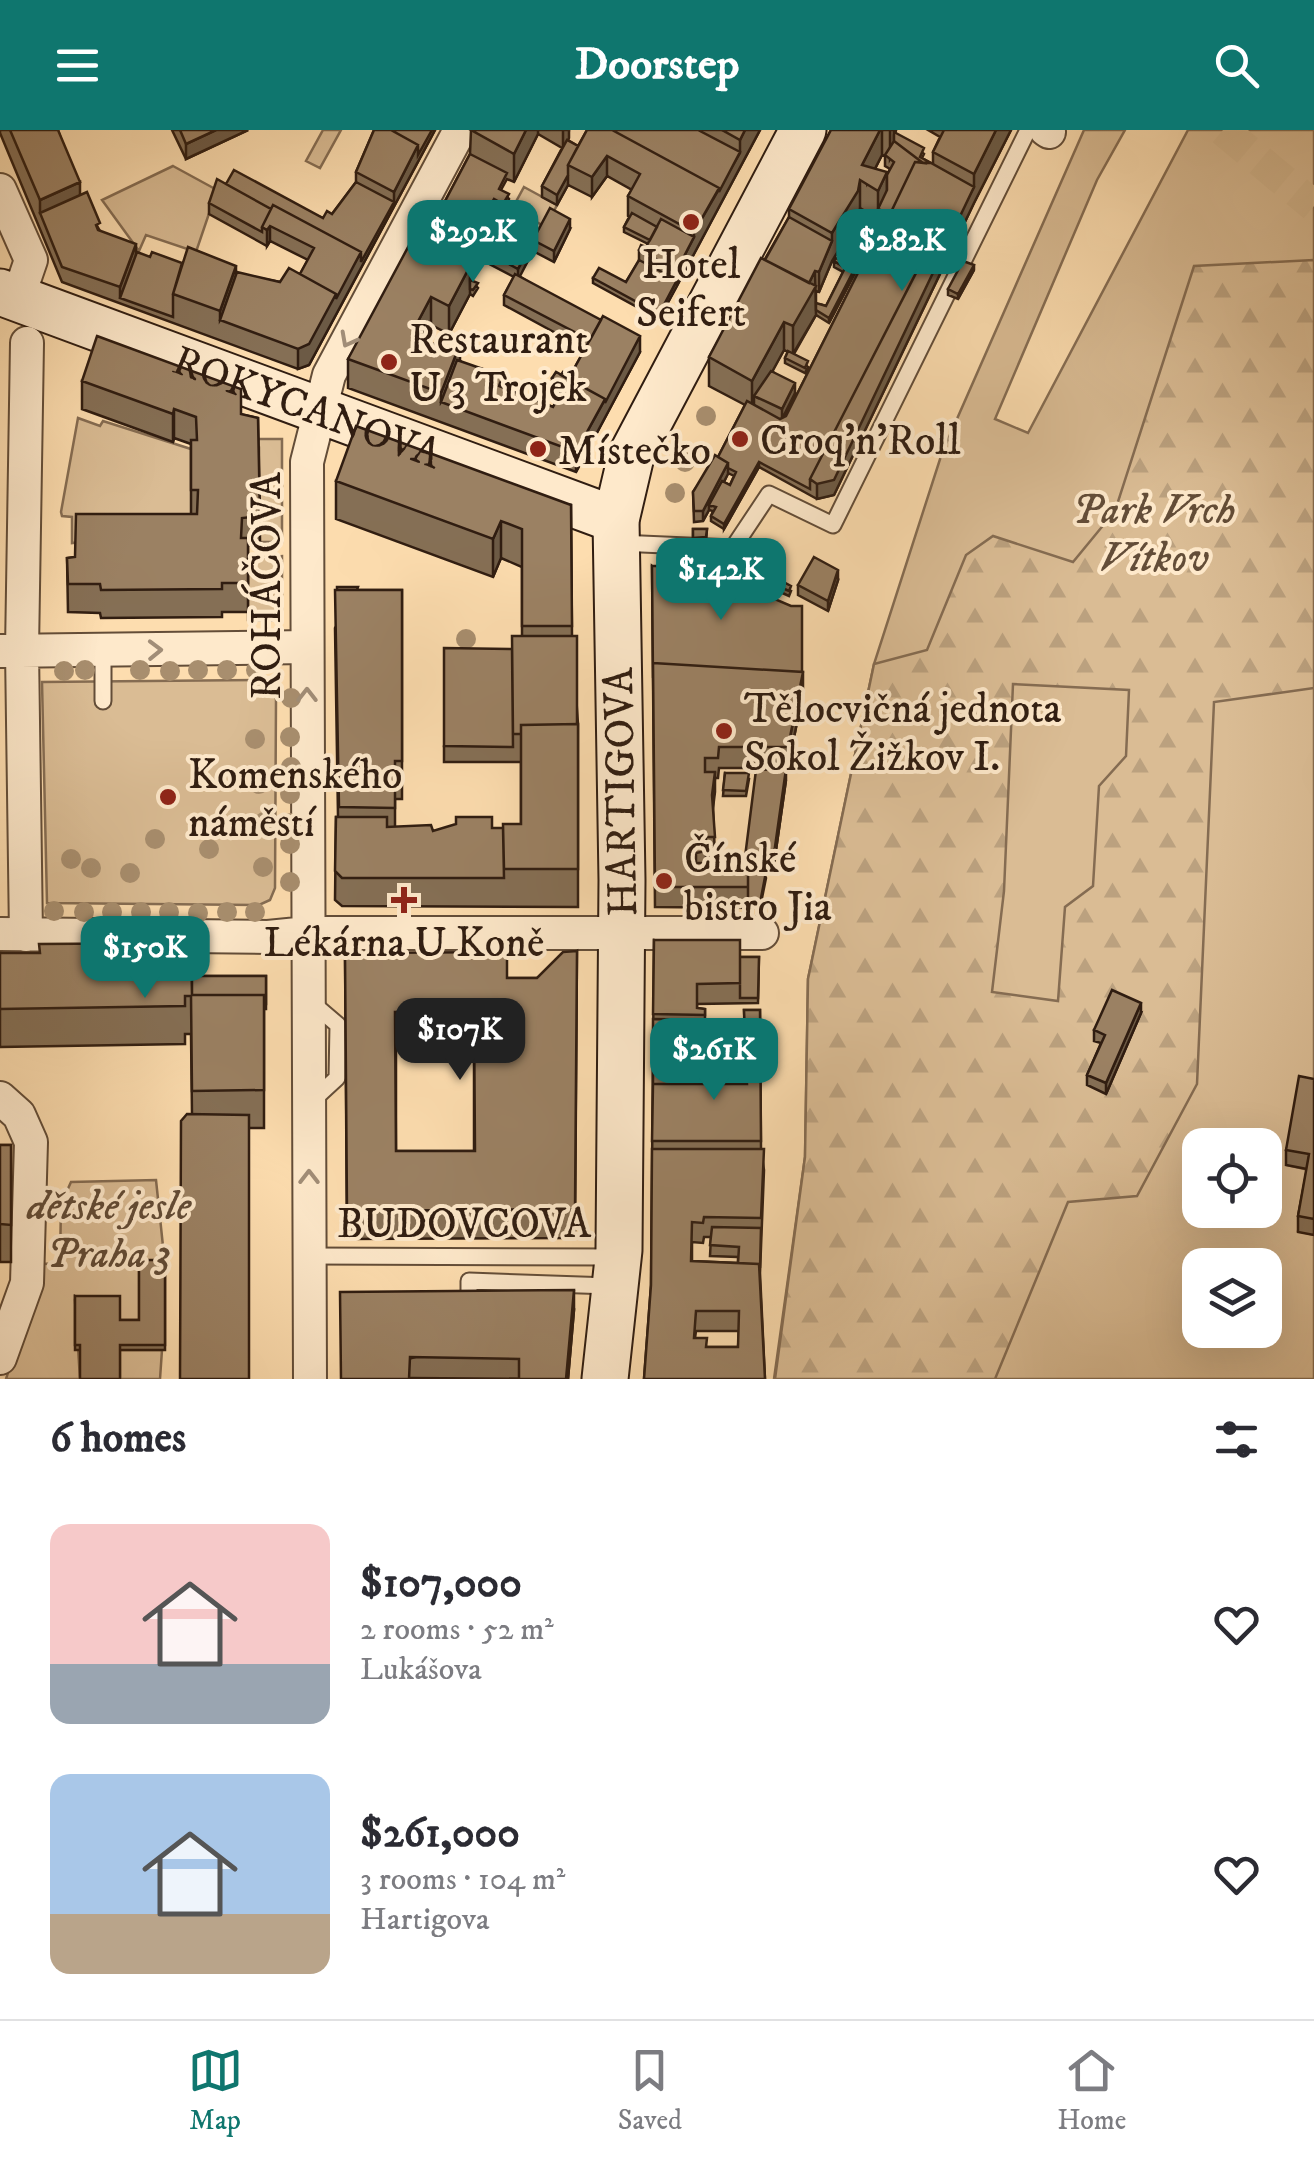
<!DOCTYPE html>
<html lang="en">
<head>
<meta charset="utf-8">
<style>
  body { margin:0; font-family:"IM FELL DW Pica",serif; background:#f7f7f7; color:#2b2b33; height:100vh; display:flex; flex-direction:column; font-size:38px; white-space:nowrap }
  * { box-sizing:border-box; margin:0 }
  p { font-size:32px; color:#7c7c81 }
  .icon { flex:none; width:55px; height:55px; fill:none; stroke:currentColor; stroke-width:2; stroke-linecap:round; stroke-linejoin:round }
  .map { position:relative; height:1249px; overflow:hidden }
  .details { display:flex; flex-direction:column; background:#fff; flex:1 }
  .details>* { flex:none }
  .controls { position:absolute; left:1182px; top:998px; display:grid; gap:20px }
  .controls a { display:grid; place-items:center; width:100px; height:100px; border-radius:20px; background:#fff; box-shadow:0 10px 40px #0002; font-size:50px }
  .price { position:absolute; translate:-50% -85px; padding:0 22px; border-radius:20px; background:#0f766e; color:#fff; font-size:32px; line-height:65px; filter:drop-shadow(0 2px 5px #0008) }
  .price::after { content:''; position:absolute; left:50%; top:60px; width:30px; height:22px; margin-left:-15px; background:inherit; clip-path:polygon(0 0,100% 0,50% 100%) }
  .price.current { background:#222; color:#fff }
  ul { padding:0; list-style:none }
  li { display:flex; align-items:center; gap:30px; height:250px; padding:0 50px }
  li span { display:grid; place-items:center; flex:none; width:280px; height:200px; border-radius:20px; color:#555 }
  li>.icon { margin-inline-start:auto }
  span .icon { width:120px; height:120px; fill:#fffc; stroke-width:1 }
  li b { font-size:42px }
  h2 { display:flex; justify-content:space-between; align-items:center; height:120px; padding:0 50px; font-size:42px }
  header { display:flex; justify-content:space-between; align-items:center; height:130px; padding:0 50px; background:#0f766e; color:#fff; font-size:45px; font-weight:800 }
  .tab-bar { display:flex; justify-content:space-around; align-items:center; height:140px; border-top:2px solid #e1e1e2; background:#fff; font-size:28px; color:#7c7c81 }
  .tab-bar a { display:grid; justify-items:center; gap:5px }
  .tab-bar .current { color:#0f766e }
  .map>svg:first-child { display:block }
  .green { fill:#dabc94; stroke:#856c52; stroke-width:2.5; fill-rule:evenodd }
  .forest { fill:url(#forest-firs); stroke:#856c52; stroke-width:2.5; fill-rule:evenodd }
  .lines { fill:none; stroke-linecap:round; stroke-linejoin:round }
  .street-tunnel { stroke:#d4b78f; stroke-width:32; stroke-dasharray:32 16; stroke-linecap:butt }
  .lane-casing { stroke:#634d38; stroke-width:19 }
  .street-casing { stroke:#634d38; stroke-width:36 }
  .secondary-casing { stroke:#301d11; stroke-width:49 }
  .lane { stroke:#fee9cb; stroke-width:15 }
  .street { stroke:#fee9cb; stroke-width:32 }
  .secondary { stroke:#fee9cb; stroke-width:45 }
  .tree { fill:#a88e6e }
  .wall { fill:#856f55; stroke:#301d11; stroke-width:2.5; fill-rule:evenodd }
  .shaded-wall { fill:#6c5a45; stroke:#301d11; stroke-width:2.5 }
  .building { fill:#9b8163; stroke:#301d11; stroke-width:2.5; fill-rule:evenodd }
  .oneway { stroke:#a18d77 }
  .poi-dot { fill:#8f2418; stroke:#fee9cb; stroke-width:4 }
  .labels { text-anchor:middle; stroke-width:8; stroke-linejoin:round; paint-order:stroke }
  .poi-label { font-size:42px; fill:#301d11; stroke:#fee9cb; text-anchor:start }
  .street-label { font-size:42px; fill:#301d11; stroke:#fee9cb }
  .park-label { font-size:42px; font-style:italic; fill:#634d38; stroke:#fee9cb }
</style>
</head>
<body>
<header><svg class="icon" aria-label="menu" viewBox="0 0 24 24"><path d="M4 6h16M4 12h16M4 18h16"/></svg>Doorstep<svg class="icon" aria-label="search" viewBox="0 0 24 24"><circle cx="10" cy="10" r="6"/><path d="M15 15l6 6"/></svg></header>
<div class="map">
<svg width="1314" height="1249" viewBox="0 0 1314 1249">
  <defs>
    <pattern id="forest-firs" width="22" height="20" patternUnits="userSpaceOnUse" patternTransform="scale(2.5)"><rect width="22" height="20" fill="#dabc94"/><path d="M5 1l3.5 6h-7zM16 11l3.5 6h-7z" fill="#bba17f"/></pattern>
  </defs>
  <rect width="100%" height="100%" fill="#fdddaf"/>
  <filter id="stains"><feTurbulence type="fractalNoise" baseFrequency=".002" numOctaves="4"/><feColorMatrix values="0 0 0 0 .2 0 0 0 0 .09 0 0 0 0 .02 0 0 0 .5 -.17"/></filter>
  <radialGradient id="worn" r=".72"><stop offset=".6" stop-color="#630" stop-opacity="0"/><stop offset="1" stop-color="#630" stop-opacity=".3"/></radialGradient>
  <path class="green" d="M323,0H341L320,38L306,31Z
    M1084,0H1125L1097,50L995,289L1028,303L1188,0H1314V965L1287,1035L1309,1040L1298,1101L1314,1105V1249H774L805,1027L808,849L874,534L942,323ZM1200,1015H1265V1080H1200ZM1200,1135H1265V1200H1200Z
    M173,36L217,60L196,122L146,105L139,121L102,70Z
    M524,57L557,75L546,97L512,79Z
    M78,288L100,296L103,291L194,320L191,400L72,413V387L62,386L61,382Z
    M259,309H282V412H260L259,317L254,313Z
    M282,426V491L248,490V441L255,438L256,432L246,429Z
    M259,550L271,556L276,569L275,758L270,770L259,775L47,773L42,552Z
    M156,1050L165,1135H139V1195H120L75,1171L80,1249H6L43,1134L60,1133L61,1074L71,1052Z
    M120,1220H162L160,1249H120Z"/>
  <path class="forest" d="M1314,130V558L1214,572L1197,954L1137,1066L1068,1072L995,1249H775L805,1027L808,849L874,534L927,520L966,425L993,406L1073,432L1115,381L1194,136ZM1013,554L1129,560L1126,626L1099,656L1093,756L1065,777L1058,871L992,862L1004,761Z"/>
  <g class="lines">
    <path class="street-tunnel" d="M1223,0L1314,76"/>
    <g class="lane-casing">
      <path id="lane" d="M619,413L733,418L769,364L833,395L1028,0
        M103,571V521
        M311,872L338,895L337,948L312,971
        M309,1126L614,1127
        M469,1170V1151L610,1156"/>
    </g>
    <g class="street-casing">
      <path id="street" d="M1046,0L1049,2
        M0,60L31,130L18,168
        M1,521L307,517
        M0,804L268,807L308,803H762
        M26,805L22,520L27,213
        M0,968L19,985L31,1012L27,1153L0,1228
        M310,1249L307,332L329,245L460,0"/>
    </g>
    <g class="secondary-casing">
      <g id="secondary">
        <path id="s1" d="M0,162L616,390"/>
        <path d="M605,1249L619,1120L622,750L616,390L631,326L803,0"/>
      </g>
    </g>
    <use href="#lane" class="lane"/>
    <use href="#street" class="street"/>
    <use href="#secondary" class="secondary"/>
  </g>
  <g class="tree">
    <circle cx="706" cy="286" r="10"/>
    <circle cx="685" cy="332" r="10"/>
    <circle cx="675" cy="363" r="10"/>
    <circle cx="466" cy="509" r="10"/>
    <circle cx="85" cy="540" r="10"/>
    <circle cx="140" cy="540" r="10"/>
    <circle cx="198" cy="540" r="10"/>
    <circle cx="227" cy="540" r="10"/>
    <circle cx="256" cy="540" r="10"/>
    <circle cx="64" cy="541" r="10"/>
    <circle cx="170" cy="541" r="10"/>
    <circle cx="291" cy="568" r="10"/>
    <circle cx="290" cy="607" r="10"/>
    <circle cx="255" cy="609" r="10"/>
    <circle cx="291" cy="637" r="10"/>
    <circle cx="259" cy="654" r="10"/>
    <circle cx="290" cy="664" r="10"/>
    <circle cx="264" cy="692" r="10"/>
    <circle cx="291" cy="693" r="10"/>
    <circle cx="155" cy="709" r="10"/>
    <circle cx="290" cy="714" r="10"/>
    <circle cx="209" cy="719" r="10"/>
    <circle cx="71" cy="729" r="10"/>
    <circle cx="263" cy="737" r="10"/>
    <circle cx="91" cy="738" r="10"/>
    <circle cx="130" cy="743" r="10"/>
    <circle cx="290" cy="752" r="10"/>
    <circle cx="54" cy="781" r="10"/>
    <circle cx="84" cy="782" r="10"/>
    <circle cx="112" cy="782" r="10"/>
    <circle cx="141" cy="782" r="10"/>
    <circle cx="169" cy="782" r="10"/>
    <circle cx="227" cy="782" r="10"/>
    <circle cx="255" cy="782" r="10"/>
    <circle cx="198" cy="783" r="10"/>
  </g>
  <path class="wall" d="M0,0H58L80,65L100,101L136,125L280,152L300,144L308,130L270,111L267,116L209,84V73L226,54L323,88L332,84L356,52V42L374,0H435L309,235L298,239L62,152L0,3Z
    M172,0H248L186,29Z
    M471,0H569L568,10L578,16L587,0H760L659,189L593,153V148L626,152L639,131V120L646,117L648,114L624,102V97L629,87L628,86V66L632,60L607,46L592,67L568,55L557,75L542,67V56L562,18L538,4L514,52L507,49L501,60L509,69L503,80L494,75L484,92L532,123L519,146L640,222L576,342L348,258V229L424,111L470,24ZM472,120V125L514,147L504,165V175L585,219L570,246L561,245L552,248V268L557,271L553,277L503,258L460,231L449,220L423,210L431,195L449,204L470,164L473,166L478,158L470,150L464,132Z
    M831,0H896L895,3L924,24L922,28L933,34V22L940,7L928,0H1011L974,73L834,365L817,369L759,337L724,399L711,391V386L713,381L709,380L703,391L694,392L693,362L718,327L745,275L709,256V227L789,87V79ZM882,25L885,26V36L890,39L887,45L875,39ZM860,78L884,92L786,286L784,287L795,263L772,241L784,220L788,222L785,228V233L805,243L808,237L794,224L816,185L829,193L855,143L834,131V137L843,142L826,176L816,173V161L819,162L832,131L858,89ZM728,343L734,346L730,355L724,352Z
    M570,99L554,132L533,121V110Z
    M974,140L958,169L948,165V159Z
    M82,251L258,288L260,414L248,416V482H222V487L101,488L100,483L68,482L67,428L75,427L191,384V314L174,308L173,312L82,279Z
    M336,351L571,375L572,506L578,594V777L342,776L335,770L336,687H338L335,498L358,460H402V669H395V697L433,701L503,698L521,694V632H444V616L522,506V437L501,428L493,447L336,389Z
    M693,399H707L706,412L693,413Z
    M729,433L791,461L789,466L729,439Z
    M652,436L803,562L788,638H719L718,648H715L713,678L715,727H706V733H741L786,650L773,741H761L766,748L760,778L655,777Z
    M838,450L828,481L798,465V455Z
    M725,643L749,649L746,666H723Z
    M654,810L740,827H759L758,873L697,874V878L705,879V890L709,910V925L696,921V952L746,954L744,880H760L761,1019L764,1040L760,1143L765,1249H644L651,1155ZM704,1107H711L710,1126L738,1127V1133L692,1131V1112L703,1113ZM696,1201H739L738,1217H707L695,1208Z
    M577,821L575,1108L347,1109L345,823L507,848H537ZM396,910H474V1021H396Z
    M0,823L192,846H266V879H264V998H249L192,984L191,904H185V914L0,917Z
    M1141,883L1106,964L1087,955V945L1101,913L1094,911V900Z
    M1314,949V1105L1298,1102V1086L1307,1039L1286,1035V1020Z
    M0,1015H11V1132H0Z
    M165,1130V1220H75V1166L120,1190H139Z
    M574,1180L568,1249L410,1248V1249H341Z"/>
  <path class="shaded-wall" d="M216,0H248L186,29V14Z
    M432,0H435L309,235L298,239V219L336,164L361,122L394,72V62L418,15Z
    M526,0H538V4L514,52V24Z
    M563,0H569V8L563,19Z
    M745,0H760L677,156V140L694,107V102L740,23V10Z
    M880,0H882V25L867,54L862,35Z
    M890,0H896L894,5V22L890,29Z
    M996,0H1011L974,73L834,365L817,369V354L974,57V44Z
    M607,26V46L592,67V47Z
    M887,42V71L878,79V61Z
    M568,45V55L557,75V65Z
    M860,50V78L858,89L832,131L819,162V142L832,111V103Z
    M80,52V80L40,83V70Z
    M494,69V75L482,96V90Z
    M570,89V99L554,132V121Z
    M270,97V111L267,116V100Z
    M532,112V123L518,150V139Z
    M136,114V129L120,168V157Z
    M472,115V120L454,148V143Z
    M974,135V140L958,169V164Z
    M236,136V164L220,190V181Z
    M470,136V164L449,204V176Z
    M855,138V143L829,193V188Z
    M815,141L816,185L793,224V196L806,159Z
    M677,150V156L659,189V184Z
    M431,167V195L414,227V199Z
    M784,192V220L758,268L754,266V276L752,279V251Z
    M640,206V222L576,342V322Z
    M460,214V242L441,272V263Z
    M795,253V263L782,289V279Z
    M174,279V308L173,312V284Z
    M759,332V337L724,399V394Z
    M728,333V344L711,376L709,375V380L703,391V381Z
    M501,391V428L493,447V409Z
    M838,440V450L828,481V471Z
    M803,542V562L788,638V617Z
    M786,639V650L773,741V731Z
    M715,642V662L712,686V665Z
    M1141,873V883L1106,964V953Z
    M574,1160V1180L568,1249H566Z"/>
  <path class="building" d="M10,0H58L80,52L40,70Z
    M180,0H216L186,14Z
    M374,0H391L418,15L394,62L356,42Z
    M391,0H432L418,25V15Z
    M471,0H526L514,24Z
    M587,0H612L719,58L694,102L628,66L640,44L607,26L592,47L568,35Z
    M612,0H698L740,22L719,62V58Z
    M722,0H745L740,10Z
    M831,0H880L862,35L887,42L878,61L860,50L858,61L832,103L789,79Z
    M944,0H996L974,44L933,22Z
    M894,2L924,18L920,27L931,33H923L894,11Z
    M567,10L578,16L568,35V45L557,65L542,56Z
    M894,11L923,33L915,32L892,80V85L878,79L887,60V45L894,32L885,25Z
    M470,24L507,43L499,59L509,64L503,74L494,69L482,90L485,92L462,131L424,111Z
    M915,32L931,33L974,57L834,350L817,354L810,349L935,106L892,80Z
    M234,40L323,88L327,81L332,84L356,52L394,72L361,132V122L273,75L271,79L226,54Z
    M217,49L271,79L262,97V102L209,73Z
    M87,62L100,93L96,95L98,100L136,114L120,157L62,137L40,83Z
    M273,75L361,122L336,169V164L300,144L314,118L270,96L267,100L262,97Z
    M550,78L570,89L554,121L533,110Z
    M632,83L657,97L650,110L624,97Z
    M789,87L832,111L819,142L815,141L809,153L765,130Z
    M886,87L931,114L810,349V359L759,332L724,394L711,386L716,377L709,375L722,351L730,355L736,342L728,338V333L718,327L747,271L780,289L786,286Z
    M487,88L532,112L518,139L472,114Z
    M661,89L694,107L677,140L639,120L641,115L646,117Z
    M414,106L470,136L449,176L431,167L414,199L417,208L449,220L453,211L460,214L441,263L348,229Z
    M188,117L236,136L220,181L173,164Z
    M137,122L150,127L152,122L182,133L173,164V187L120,168Z
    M761,128L816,156L793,196L784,192L752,251L709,227Z
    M836,128L855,138L829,188L816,180V173L826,176L845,138L834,131Z
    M639,130L677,150L659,184L593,148L599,138L626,152Z
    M963,131L974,135L958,164L948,159Z
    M289,138L336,164L309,214L298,219L220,190L237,142L280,152Z
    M515,144L601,190L590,210L504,165Z
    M470,150L478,153L473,160L470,159Z
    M603,186L640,206L605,273V269L561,245L563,242L570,246Z
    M97,206L241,259V284L258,288L260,386L242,388L241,408H248V453H222V459L101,460L100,454H68L67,428L75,427L76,384H197L198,360H191V310H197L196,287L174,279L173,284L82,251Z
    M788,221L808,231L805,238L785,228Z
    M457,230L503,246L499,256L553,277L565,255L552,248L556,242L605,269L576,322L441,272Z
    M771,241L795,253L782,279L754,266Z
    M356,296L571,375L572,496H522V399L501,391L493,409L336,351Z
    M715,325L728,333L703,381H694L693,362Z
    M693,399H707L706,407L693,408Z
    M733,425L791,456L789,461L729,433Z
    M814,427L838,440L828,471L798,455Z
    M652,436H698L791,476H802V542L653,533V548Z
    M337,457H358L357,460H337Z
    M335,460H402V631H395V678L339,677Z
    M512,506H577V594L521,595V604H513Z
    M444,518L512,519L513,617L444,616Z
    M653,533L803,542L788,617H719L718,628H705V642H715L712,665L715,707H706V721L696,723V733H741V727H748V757H655Z
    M578,594V739H504L503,694H521V595Z
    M786,639L773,731L748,730V727H745L756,640Z
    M725,643H749L746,661L723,660Z
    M336,687H387V697L431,695L433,701L456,694V687H492V698H503L504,748H342L335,741Z
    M748,736H762L761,742H766L760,773L748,772Z
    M654,810H740V853L697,854V878L705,879V885L653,884Z
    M191,813L192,865H264V960L192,961L191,866H185V876L0,879V823H40L39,814Z
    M577,821L575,1079L347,1081L345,823L507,822V848H537L563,822ZM474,881L475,1021H396L395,882Z
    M740,827H759L758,868H740Z
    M192,846H266V874H264V865H192Z
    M1112,860L1141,873L1106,953L1087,945L1105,905L1094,900Z
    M744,880H760L761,1011H652L653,954H747Z
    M653,889L705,890L709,910L696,905V952L711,953V945L717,944H745V954H653Z
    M1299,946L1314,949V1089L1298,1086L1309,1024L1286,1020Z
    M187,984L249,985V1249H180L181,991Z
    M0,1015H11V1095L0,1094Z
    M652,1019H764L761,1088L704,1087L703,1093L692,1092L691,1131L759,1134L765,1249H644L651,1155ZM696,1181H739L738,1217H706L707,1208H694Z
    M712,1097L761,1098L760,1138L759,1134L738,1133L739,1117L710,1115Z
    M139,1130H165V1215H120V1249H80V1215H75V1166H120V1190H139Z
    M574,1160L566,1249H519V1229L410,1227L409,1249H341L340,1162Z"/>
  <defs><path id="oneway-chevron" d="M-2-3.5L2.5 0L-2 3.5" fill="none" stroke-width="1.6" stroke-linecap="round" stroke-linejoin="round" transform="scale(2.5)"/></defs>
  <g class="oneway">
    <use href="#oneway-chevron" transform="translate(348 210) rotate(118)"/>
    <use href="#oneway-chevron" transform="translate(155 520) rotate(-1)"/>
    <use href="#oneway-chevron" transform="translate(307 565) rotate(-90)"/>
    <use href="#oneway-chevron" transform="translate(309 1047) rotate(-90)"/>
  </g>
  <g class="poi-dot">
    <circle cx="691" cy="92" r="10"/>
    <circle cx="389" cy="232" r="10"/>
    <circle cx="740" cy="309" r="10"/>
    <circle cx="538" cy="319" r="10"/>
    <circle cx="724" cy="601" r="10"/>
    <circle cx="168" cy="667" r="10"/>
    <circle cx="664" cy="751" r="10"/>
    <path d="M399 755h10v10h10v10h-10v10h-10v-10h-10v-10h10z"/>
  </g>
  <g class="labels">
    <g class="poi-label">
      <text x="691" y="148" text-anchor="middle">Hotel<tspan x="691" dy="48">Seifert</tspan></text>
      <text x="409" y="223">Restaurant<tspan x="409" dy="48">U 3 Trojek</tspan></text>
      <text x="760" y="324">Croq'n'Roll</text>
      <text x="558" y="334">Místečko</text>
      <text x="744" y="592">Tělocvičná jednota<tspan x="744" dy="48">Sokol Žižkov I.</tspan></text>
      <text x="188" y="658">Komenského<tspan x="188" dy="48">náměstí</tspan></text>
      <text x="684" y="742">Čínské<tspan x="684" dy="48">bistro Jia</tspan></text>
      <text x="404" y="826" text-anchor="middle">Lékárna U Koně</text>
    </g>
    <g class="street-label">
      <text dy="15" stroke="none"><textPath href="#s1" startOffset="328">ROKYCANOVA</textPath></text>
      <text transform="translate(265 456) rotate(-90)" y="15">ROHÁČOVA</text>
      <text transform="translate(619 662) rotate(-91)" y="15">HARTIGOVA</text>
      <text x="464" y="1107">BUDOVCOVA</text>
    </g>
    <g class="park-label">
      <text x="1154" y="393">Park Vrch<tspan x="1154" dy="48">Vítkov</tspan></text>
      <text x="109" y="1089">dětské jesle<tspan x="109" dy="48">Praha 3</tspan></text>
    </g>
  </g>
  <rect width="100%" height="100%" filter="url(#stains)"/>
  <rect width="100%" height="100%" fill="url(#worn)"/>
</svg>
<div class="controls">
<a><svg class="icon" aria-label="locate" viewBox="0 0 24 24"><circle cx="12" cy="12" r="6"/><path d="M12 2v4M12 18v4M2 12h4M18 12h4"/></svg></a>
<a><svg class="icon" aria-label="layers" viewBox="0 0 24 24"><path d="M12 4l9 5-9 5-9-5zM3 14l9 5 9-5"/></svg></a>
</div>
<b class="price" style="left:473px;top:155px">$292K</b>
<b class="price" style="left:902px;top:164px">$282K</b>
<b class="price" style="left:721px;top:493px">$142K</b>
<b class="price" style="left:145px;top:871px">$150K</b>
<b class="price current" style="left:460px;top:953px">$107K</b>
<b class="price" style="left:714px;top:973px">$261K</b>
</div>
<section class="details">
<h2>6 homes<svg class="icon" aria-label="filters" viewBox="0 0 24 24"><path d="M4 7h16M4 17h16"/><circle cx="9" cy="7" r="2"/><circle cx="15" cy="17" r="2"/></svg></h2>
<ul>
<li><span style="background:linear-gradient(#f6c9c9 70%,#9aa5b1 0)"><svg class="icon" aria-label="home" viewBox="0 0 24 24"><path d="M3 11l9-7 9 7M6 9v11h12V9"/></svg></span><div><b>$107,000</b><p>2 rooms · 52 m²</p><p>Lukášova</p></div><svg class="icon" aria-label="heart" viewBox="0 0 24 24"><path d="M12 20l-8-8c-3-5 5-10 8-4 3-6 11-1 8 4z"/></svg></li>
<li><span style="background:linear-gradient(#a9c7e8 70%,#b9a48a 0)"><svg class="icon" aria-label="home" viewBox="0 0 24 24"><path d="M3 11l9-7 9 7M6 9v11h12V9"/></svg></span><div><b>$261,000</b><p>3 rooms · 104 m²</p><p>Hartigova</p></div><svg class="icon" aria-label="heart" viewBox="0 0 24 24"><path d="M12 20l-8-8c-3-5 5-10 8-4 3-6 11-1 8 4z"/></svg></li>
</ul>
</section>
<nav class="tab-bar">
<a class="current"><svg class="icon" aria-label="map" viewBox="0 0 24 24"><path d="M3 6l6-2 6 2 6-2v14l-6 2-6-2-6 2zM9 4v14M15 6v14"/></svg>Map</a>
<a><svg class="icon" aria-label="saved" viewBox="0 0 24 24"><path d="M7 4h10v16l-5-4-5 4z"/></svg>Saved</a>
<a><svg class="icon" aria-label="home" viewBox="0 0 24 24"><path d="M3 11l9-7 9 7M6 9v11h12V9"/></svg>Home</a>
</nav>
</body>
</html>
